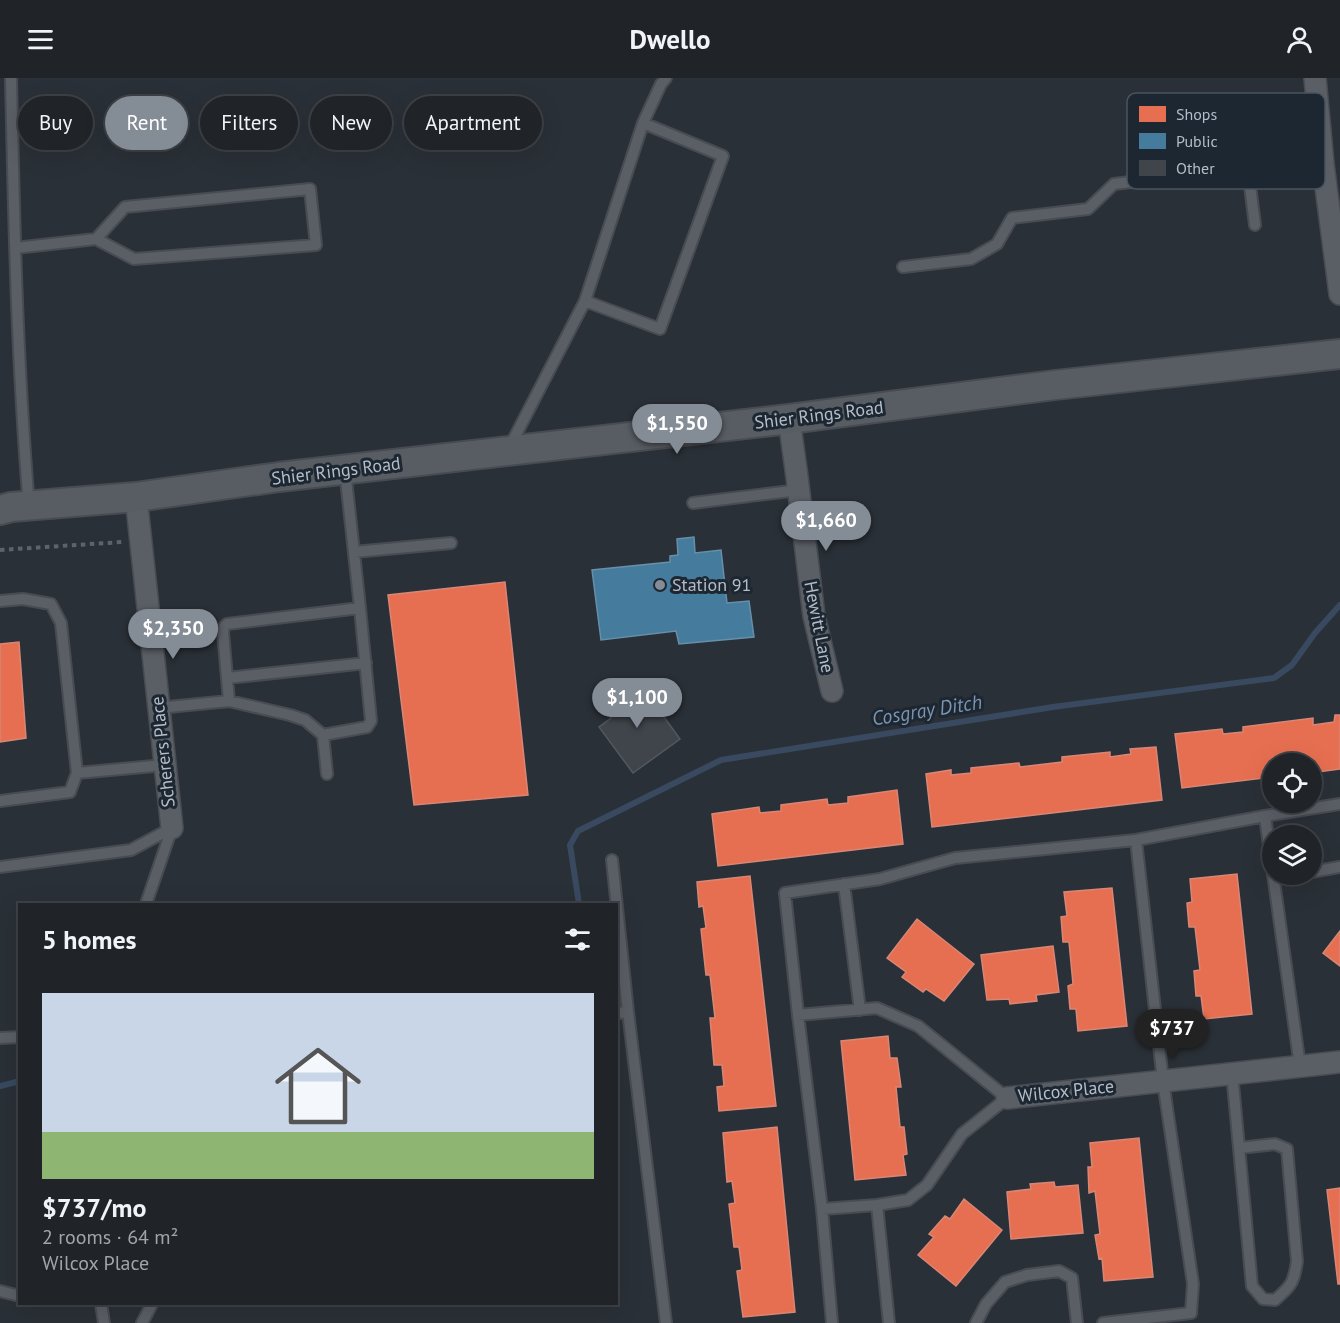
<!DOCTYPE html>
<html lang="en">
<head>
<meta charset="utf-8">
<style>
  body { margin:0; font-family:"PT Sans",sans-serif; background:#282c31; color:#f1f3f6; height:100vh; display:flex; flex-direction:column; font-size:22px; white-space:nowrap }
  * { box-sizing:border-box; margin:0 }
  p { font-size:20px; color:#a2a4a8 }
  .icon { flex:none; width:33px; height:33px; fill:none; stroke:currentColor; stroke-width:2; stroke-linecap:round; stroke-linejoin:round }
  .map { position:relative; flex:1; overflow:hidden }
  .panel { position:absolute; left:18px; top:825px; width:600px; height:402px; display:flex; flex-direction:column; background:#202429; border-radius:0px; box-shadow:0 6px 24px #0002,0 0 0 2px #3d4146 }
  .panel>* { flex:none }
  .banner { position:absolute; left:18px; top:18px; width:600px; height:54px; display:flex; gap:12px }
  .fabs { position:absolute; left:1262px; top:675px; display:grid; gap:12px }
  .fabs a { display:grid; place-items:center; width:60px; height:60px; border-radius:50%; background:#202429; box-shadow:0 6px 24px #0002,0 0 0 2px #3d4146; font-size:30px }
  .price { position:absolute; translate:-50% -51px; padding:0 14px; border-radius:21px; background:#848c96; color:#fff; font-size:20px; line-height:39px; filter:drop-shadow(0 2px 3px #0008) }
  .price::after { content:''; position:absolute; left:50%; top:36px; width:18px; height:14px; margin-left:-9px; background:inherit; clip-path:polygon(0 0,100% 0,50% 100%) }
  .price.active { background:#222; color:#fff }
  ul { padding:0; list-style:none }
  li { display:grid; align-content:center; gap:12px; height:318px; padding:0 24px }
  li span { display:grid; place-items:center; height:186px; border-radius:0px; color:#555 }
  li>.icon { margin-inline-start:auto }
  span .icon { width:108px; height:108px; fill:#fffc; stroke-width:1 }
  li b { font-size:26px }
  h2 { display:flex; justify-content:space-between; align-items:center; height:72px; padding:0 24px; font-size:26px }
  .chip { padding:0 21px; border-radius:27px; background:#202429; box-shadow:0 6px 24px #0002,0 0 0 2px #3d4146; font-size:21px; line-height:54px }
  .chip.active { background:#848c96; color:#fff }
  header { display:flex; justify-content:space-between; align-items:center; height:78px; padding:0 24px; background:#202429; font-size:27px; font-weight:700 }
  .map>svg:first-child { display:block }
  .shops { fill:#e76f51; stroke:#d88675; stroke-width:1.5 }
  .public { fill:#457b9d; stroke:#668faa; stroke-width:1.5 }
  .lines { fill:none; stroke-linecap:round; stroke-linejoin:round }
  .stream { stroke:#384960; stroke-width:6 }
  .building { fill:#3f454b; stroke:#52585f; stroke-width:1.5 }
  .lane-casing { stroke:#484c52; stroke-width:14 }
  .street-casing { stroke:#484c52; stroke-width:24 }
  .secondary-casing { stroke:#484c52; stroke-width:32 }
  .path { stroke:#5d6369; stroke-width:4; stroke-dasharray:4.5 4.5; stroke-linecap:butt }
  .lane { stroke:#5a5e65; stroke-width:10 }
  .street { stroke:#5a5e65; stroke-width:21 }
  .secondary { stroke:#585d64; stroke-width:28 }
  .poi-dot { fill:#848c96; stroke:#1d2732; stroke-width:2 }
  .labels { text-anchor:middle; stroke-width:6; stroke-linejoin:round; paint-order:stroke }
  .street-label { font-size:18px; fill:#b4bdc9; stroke:#1d2732 }
  .poi-label { font-size:18px; fill:#b4bdc9; stroke:#1d2732; text-anchor:start }
  .water-label { font-size:20px; font-style:italic; fill:#7c94b0; stroke:#1d2732 }
  .key { fill:#1d2732; stroke:#4a545f; stroke-width:1.5 }
  .key-label { font-size:16px; fill:#b4bdc9 }
</style>
</head>
<body>
<header><svg class="icon" aria-label="menu" viewBox="0 0 24 24"><path d="M4 6h16M4 12h16M4 18h16"/></svg>Dwello<svg class="icon" aria-label="person" viewBox="0 0 24 24"><circle cx="12" cy="8" r="4"/><path d="M4 21q1-7 8-7t8 7"/></svg></header>
<div class="map">
<svg width="1340" height="1245" viewBox="0 0 1340 1245">
  <rect width="100%" height="100%" fill="#2a3037"/>
  <path class="shops" d="M505,504L528,717L414,727L388,517Z
    M19,564L26,660L0,664V566Z
    M1335,637H1340V691L1311,695V686H1272V699L1182,710L1175,656L1222,651L1223,656L1243,654V649L1313,640V647L1334,644Z
    M1156,669L1162,722L932,749L926,696L951,692V697L971,695V690L1019,685L1020,689L1062,684V679L1110,674V679L1131,676L1130,671Z
    M897,712L903,766L718,788L712,736L759,729L760,735L781,733V727L827,721L828,727L848,725V719Z
    M1237,796L1252,936L1204,941L1201,918H1196L1194,893L1200,892L1195,849H1189L1187,825L1192,824L1190,801Z
    M750,798L776,1028L719,1033L717,1009L724,1008L722,987H714L710,940H715L710,897H706L701,851L706,850L703,828L699,829L697,804Z
    M1112,810L1127,948L1078,953L1076,931H1070L1068,908L1073,906L1069,864H1063L1061,839L1067,838L1064,814Z
    M917,841L974,886L944,923L926,911L923,914L902,899L906,894L887,880Z
    M1340,853V888L1323,875Z
    M1053,868L1059,914L1036,917L1037,923L1010,926L1009,921L987,922L981,877Z
    M888,958L890,980H897L901,1009H896L900,1049H904L907,1076L903,1077L906,1097L855,1102L841,963Z
    M777,1049L795,1234L743,1239L737,1193L742,1192L739,1169H734L729,1126L735,1125L732,1103L727,1104L723,1055Z
    M1139,1060L1153,1199L1104,1203L1102,1180L1099,1181L1095,1157L1100,1156L1095,1113L1089,1115L1088,1089H1092L1090,1065Z
    M1054,1104L1055,1109L1078,1107L1083,1155L1011,1161L1007,1114L1031,1111L1030,1106Z
    M1340,1110V1206H1338L1327,1112Z
    M964,1121L1002,1152L956,1208L918,1177L934,1159L929,1156L945,1138L950,1141Z"/>
  <path class="public" d="M694,459L695,475L721,472L727,525L749,523L754,559L679,566L676,553L601,562L592,492L670,484V478L678,477L677,461Z"/>
  <g class="lines">
    <path class="stream" d="M579,826L570,767L578,753L721,682L1053,629L1274,600L1292,587L1315,555L1340,527
      M0,1008L20,1003"/>
  </g>
  <path class="building" d="M625,611L633,623L646,614L680,661L633,695L599,649L611,640L602,628Z"/>
  <g class="lines">
    <g class="lane-casing">
      <path id="lane" d="M11,0C14,143 17,285 29,428
        M1248,92L1255,147
        M15,170L96,161L134,181L316,167L310,111L125,129L96,161
        M903,189L971,181L997,166L1012,140L1088,131L1114,106L1180,98L1323,86
        M585,223L660,251L723,78L643,45
        M509,370L585,223L643,45L661,6L666,0
        M345,392L360,530
        M693,425L799,412
        M354,474L451,465
        M0,523L23,521L51,526L61,545L77,695L70,714L0,723
        M227,600L366,585
        M229,623L290,637L305,642L323,657
        M158,630L229,623L223,554L224,549L227,546L360,530L371,643L367,649L323,657L327,696
        M77,695L165,687
        M1265,738L1340,726
        M612,782L628,934L616,935
        M0,789L131,772L172,750
        M1311,794L1340,789
        M1273,796L1300,988
        M1274,800L1295,796
        M844,806L860,932
        M146,826L172,750
        M628,934L666,1245
        M798,937L822,1131L877,1127
        M0,960L20,959
        M1232,995L1252,1208L1263,1221L1275,1222C1291,1208 1294,1205 1297,1183L1287,1071L1275,1066L1239,1070
        M822,1131L832,1245
        M0,1213L20,1218
        M101,1226L104,1245
        M142,1245L152,1226
        M889,1245L877,1127L908,1122L927,1107L962,1056L1007,1020L918,948L877,930L798,937L785,815L880,801L955,780L1136,762
        M976,1245L986,1226L1005,1204L1027,1197L1059,1193L1072,1200L1077,1245
        M1103,1245L1191,1235L1193,1206L1163,1003L1136,762L1265,738L1272,789"/>
    </g>
    <g class="street-casing">
      <path id="street" d="M1315,0L1323,86L1340,216
        M789,341L797,399L814,538L832,613
        M136,419L172,750
        M1007,1020L1340,984"/>
    </g>
    <g class="secondary-casing">
      <path id="secondary" d="M0,432L11,429L136,419L279,399L789,341L1055,307L1340,276"/>
    </g>
    <path class="path" d="M0,472L122,464"/>
    <use href="#lane" class="lane"/>
    <use href="#street" class="street"/>
    <use href="#secondary" class="secondary"/>
  </g>
  <circle class="poi-dot" cx="660" cy="507" r="6"/>
  <g class="labels">
    <g class="street-label">
      <text transform="translate(819 337) rotate(-7)" y="6">Shier Rings Road</text>
      <text transform="translate(336 393) rotate(-7)" y="6">Shier Rings Road</text>
      <text transform="translate(819 549) rotate(79)" y="6">Hewitt Lane</text>
      <text transform="translate(163 674) rotate(-96)" y="6">Scherers Place</text>
      <text transform="translate(1066 1013) rotate(-6)" y="6">Wilcox Place</text>
    </g>
    <g class="poi-label">
      <text x="672" y="513">Station 91</text>
    </g>
    <g class="water-label">
      <text transform="translate(927 632) rotate(-9)" y="7">Cosgray Ditch</text>
    </g>
  </g>
  <rect x="1127" y="15" width="198" height="96" rx="9" class="key"/>
  <rect x="1139" y="28" width="27" height="16" fill="#e76f51"/>
  <rect x="1139" y="55" width="27" height="16" fill="#457b9d"/>
  <rect x="1139" y="82" width="27" height="16" fill="#3f454b"/>
  <g class="key-label">
    <text x="1176" y="42">Shops</text>
    <text x="1176" y="69">Public</text>
    <text x="1176" y="96">Other</text>
  </g>
</svg>
<div class="fabs">
<a><svg class="icon" aria-label="locate" viewBox="0 0 24 24"><circle cx="12" cy="12" r="6"/><path d="M12 2v4M12 18v4M2 12h4M18 12h4"/></svg></a>
<a><svg class="icon" aria-label="layers" viewBox="0 0 24 24"><path d="M12 4l9 5-9 5-9-5zM3 14l9 5 9-5"/></svg></a>
</div>
<b class="price" style="left:677px;top:377px">$1,550</b>
<b class="price" style="left:826px;top:474px">$1,660</b>
<b class="price" style="left:173px;top:582px">$2,350</b>
<b class="price" style="left:637px;top:651px">$1,100</b>
<b class="price active" style="left:1172px;top:982px">$737</b>
<div class="banner">
<a class="chip">Buy</a>
<a class="chip active">Rent</a>
<a class="chip">Filters</a>
<a class="chip">New</a>
<a class="chip">Apartment</a>
</div>
<section class="panel">
<h2>5 homes<svg class="icon" aria-label="filters" viewBox="0 0 24 24"><path d="M4 7h16M4 17h16"/><circle cx="9" cy="7" r="2"/><circle cx="15" cy="17" r="2"/></svg></h2>
<ul>
<li><span style="background:linear-gradient(#c9d6e8 75%,#8fb573 0)"><svg class="icon" aria-label="home" viewBox="0 0 24 24"><path d="M3 11l9-7 9 7M6 9v11h12V9"/></svg></span><div><b>$737/mo</b><p>2 rooms · 64 m²</p><p>Wilcox Place</p></div></li>
</ul>
</section>
</div>
</body>
</html>
